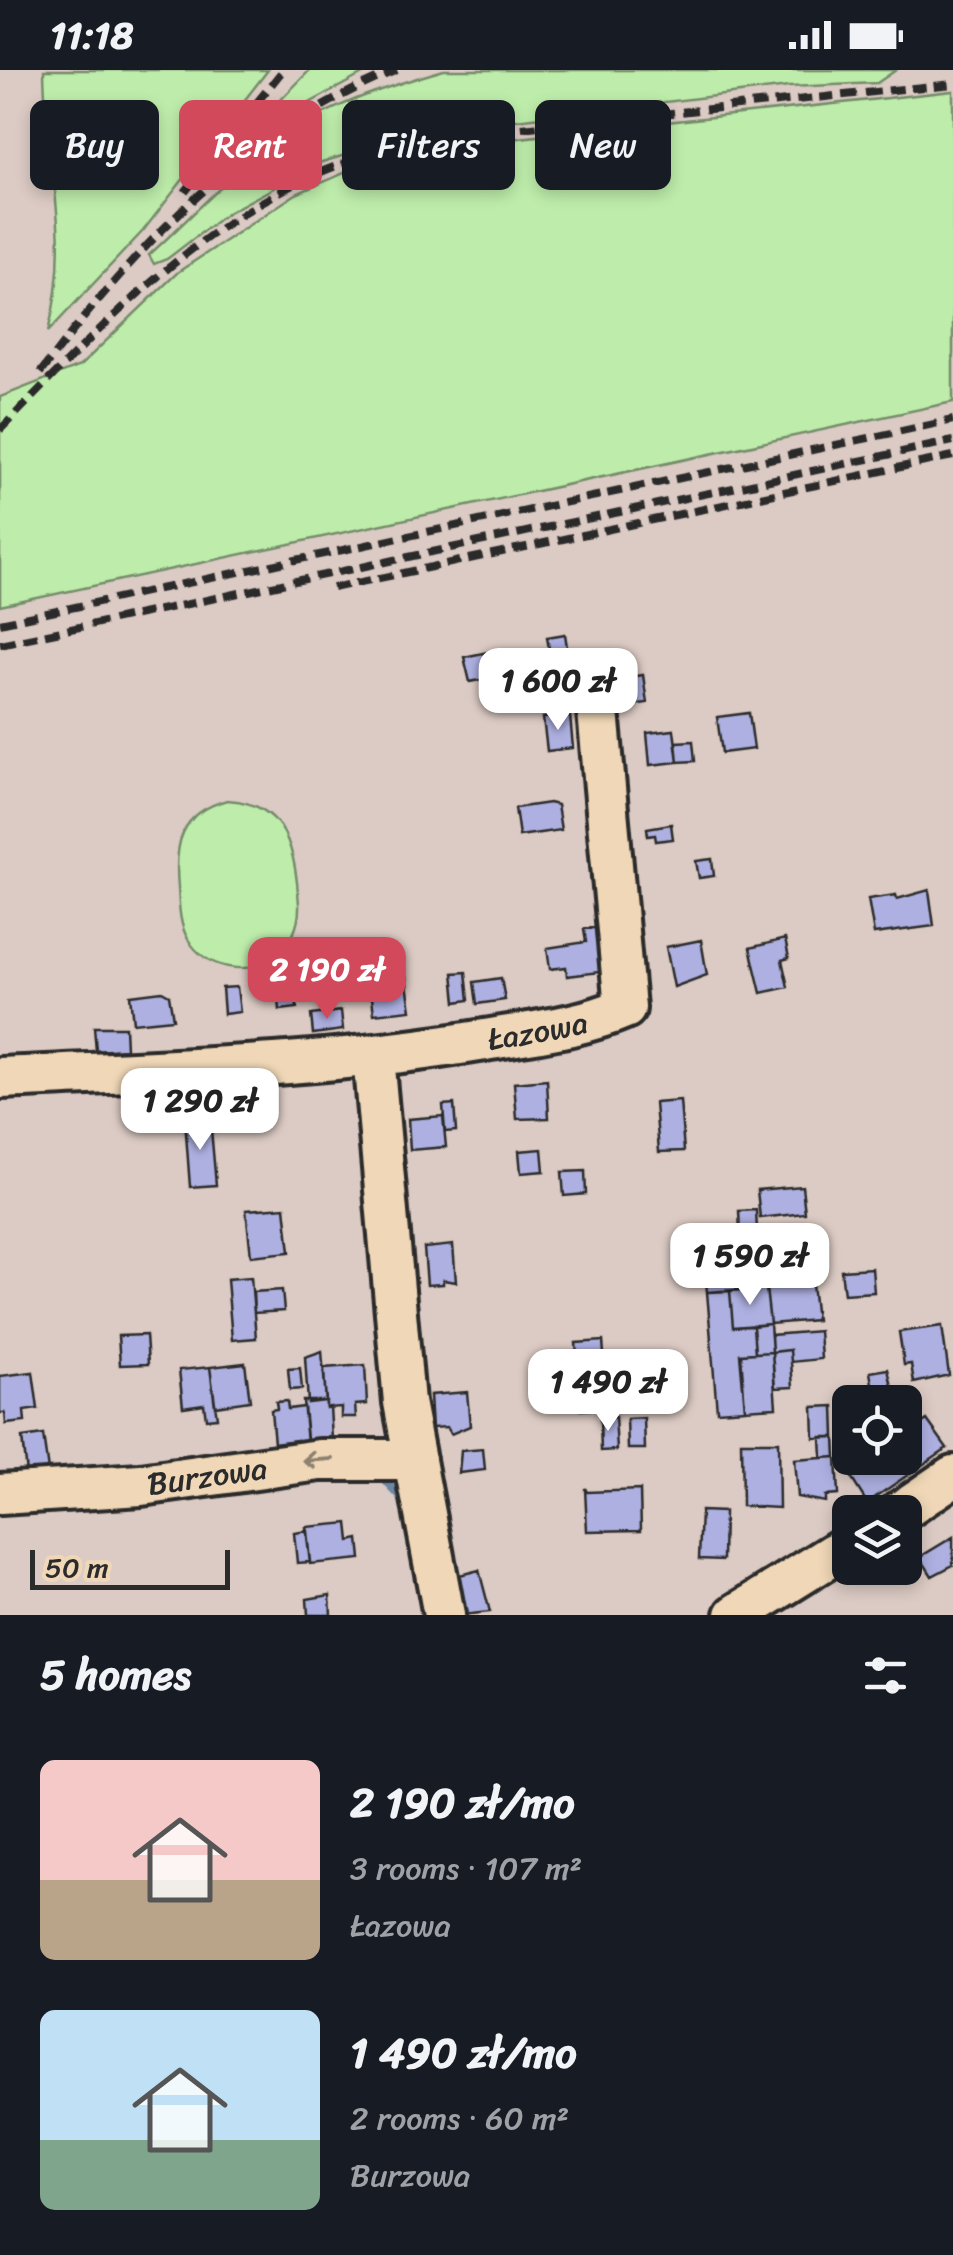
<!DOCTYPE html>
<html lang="en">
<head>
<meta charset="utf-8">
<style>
  body { margin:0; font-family:Sriracha,sans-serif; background:#242831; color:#f1f3f6; height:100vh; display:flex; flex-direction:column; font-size:38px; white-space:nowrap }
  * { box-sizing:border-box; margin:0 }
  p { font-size:32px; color:#9ea1a6 }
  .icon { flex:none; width:55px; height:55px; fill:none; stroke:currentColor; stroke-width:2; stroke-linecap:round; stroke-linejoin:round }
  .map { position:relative; height:1545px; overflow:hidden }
  .panel { display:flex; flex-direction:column; background:#171b24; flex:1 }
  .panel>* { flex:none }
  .top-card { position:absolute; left:30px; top:30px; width:895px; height:90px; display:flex; gap:20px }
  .buttons { position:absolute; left:832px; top:1315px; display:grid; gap:20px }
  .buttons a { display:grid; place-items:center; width:90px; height:90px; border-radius:15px; background:#171b24; box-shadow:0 5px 15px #0003; font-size:50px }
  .scale { position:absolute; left:30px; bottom:25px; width:200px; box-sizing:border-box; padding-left:10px; border:5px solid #2b2b2b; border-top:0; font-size:28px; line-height:35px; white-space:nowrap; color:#2b2b2b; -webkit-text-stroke:8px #efd7b7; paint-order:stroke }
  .price { position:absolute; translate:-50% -85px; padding:0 22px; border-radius:20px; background:#fff; color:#222; font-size:32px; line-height:65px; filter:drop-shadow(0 2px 5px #0008) }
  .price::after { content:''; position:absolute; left:50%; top:60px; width:30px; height:22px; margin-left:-15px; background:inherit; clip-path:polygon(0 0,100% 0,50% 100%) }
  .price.on { background:#d1495b; color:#fff }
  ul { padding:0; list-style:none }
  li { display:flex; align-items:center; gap:30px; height:250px; padding:0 40px }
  li span { display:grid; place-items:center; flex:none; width:280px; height:200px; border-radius:15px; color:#555 }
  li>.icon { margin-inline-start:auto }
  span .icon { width:120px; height:120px; fill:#fffc; stroke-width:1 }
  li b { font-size:42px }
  h2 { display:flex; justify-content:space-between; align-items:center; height:120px; padding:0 40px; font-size:42px }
  .pill { padding:0 35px; border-radius:15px; background:#171b24; box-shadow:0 5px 15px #0003; font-size:35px; line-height:90px }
  .pill.on { background:#d1495b; color:#fff }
  .status { display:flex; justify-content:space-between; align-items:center; height:70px; padding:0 50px; background:#171b24; direction:ltr }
  .status svg { height:28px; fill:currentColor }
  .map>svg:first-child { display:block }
  .green { fill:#beedab; stroke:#748c6b; stroke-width:2.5 }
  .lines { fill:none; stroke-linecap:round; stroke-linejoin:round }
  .stream { stroke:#6c87a2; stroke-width:8 }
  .building { fill:#aeb0e1; stroke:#2b2b2b; stroke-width:2.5 }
  .minor-casing { stroke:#2b2b2b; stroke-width:48 }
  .minor { stroke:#efd7b7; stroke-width:40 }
  .rail { stroke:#2b2b2b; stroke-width:8; stroke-dasharray:15 8; stroke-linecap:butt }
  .oneway { stroke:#8d8171 }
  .labels { text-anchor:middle; stroke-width:9; stroke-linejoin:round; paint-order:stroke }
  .street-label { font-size:32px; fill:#2b2b2b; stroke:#efd7b7 }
</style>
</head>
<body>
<div class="status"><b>11:18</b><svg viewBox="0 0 49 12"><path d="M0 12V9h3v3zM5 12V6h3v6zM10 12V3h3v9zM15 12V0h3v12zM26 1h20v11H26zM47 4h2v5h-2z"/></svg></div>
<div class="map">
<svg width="953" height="1545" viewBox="0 0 953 1545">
  <rect width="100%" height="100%" fill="#dccbc4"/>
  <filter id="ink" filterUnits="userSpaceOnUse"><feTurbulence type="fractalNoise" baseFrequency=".01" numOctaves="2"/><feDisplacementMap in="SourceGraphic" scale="20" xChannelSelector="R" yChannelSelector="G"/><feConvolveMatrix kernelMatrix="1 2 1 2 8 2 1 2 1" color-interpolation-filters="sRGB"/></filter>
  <g filter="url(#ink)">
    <path class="green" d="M44,0H268L143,161L48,262C74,163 45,97 44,0Z
      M310,0H370L271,54L218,94Z
      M444,0H896L877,13L789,17L425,61L322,92L227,143L167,189L154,194L149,185C187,151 223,112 263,81C315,40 381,18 444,0Z
      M953,21V332L0,536V327L80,296L178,202L296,124L376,89L445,76Z
      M227,730C288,733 295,782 299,834C300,855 291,875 275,887C247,907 205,899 188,869C179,854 179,834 178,817C174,773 180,743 227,730Z"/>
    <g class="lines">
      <path class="stream" d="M381,1406L405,1432"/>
    </g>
    <path class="building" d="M565,564L572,609L543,613L545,621L530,624L528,615L519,617L513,584L549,579L547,567Z
      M488,582L494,607L470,612L464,587Z
      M643,605L647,633L618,637L614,609Z
      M749,643L754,679L722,683L717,647Z
      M570,646L573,678L547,681L543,648Z
      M674,660L678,692L650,695L647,663Z
      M693,671L695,691L678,692L676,672Z
      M549,733L557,735L561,760L519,766L515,738Z
      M671,754L673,769L656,771L655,765L648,766L647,758Z
      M712,789L714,806L699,808L696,791Z
      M929,820L934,856L874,864L868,829L896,825L897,829Z
      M602,857L608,901L567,906L566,897L550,899L547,878L586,872L584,859Z
      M785,869L789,888L782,890L788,917L761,923L750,878Z
      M701,870L707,905L674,917L666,877Z
      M345,898L347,918L320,921L318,901Z
      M466,902L469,930L456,932L453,903Z
      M406,907L411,940L374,944L370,912Z
      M295,908L297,938L280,940L277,910Z
      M501,908L505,930L477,934L474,912Z
      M237,917L240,942L224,944L222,918Z
      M162,921L169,925L173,949L133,953L130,925Z
      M341,941L343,960L313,964L311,945Z
      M94,957H125L126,979L96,981Z
      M547,1010L549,1048L517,1049L514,1013Z
      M680,1031L684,1081L659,1082L655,1033Z
      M454,1034L456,1061L445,1062L443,1035Z
      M443,1046L446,1077L410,1080L408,1049Z
      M210,1048L216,1115L190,1117L185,1050Z
      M542,1079L544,1101L521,1103L519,1081Z
      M585,1101L586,1124L564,1126L562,1102Z
      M802,1116L805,1143L760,1148L757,1120Z
      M285,1137L290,1182L251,1186L246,1140Z
      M756,1140L758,1182L741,1183L739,1141Z
      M453,1175L456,1212L443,1210V1214L427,1215L424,1178Z
      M761,1194L763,1218L707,1222L705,1199Z
      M872,1198L874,1222L844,1224L841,1200Z
      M251,1207L256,1268L232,1270L227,1209Z
      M812,1214L816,1250L770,1254L766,1218Z
      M766,1218L770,1254L733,1257L730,1221Z
      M282,1220L284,1241L254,1243L253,1222Z
      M730,1221L733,1257L753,1256L755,1283L740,1284L745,1339L717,1341L707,1222Z
      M770,1254L772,1282L755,1283L753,1256Z
      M942,1256L949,1305L914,1313L911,1294L904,1295L899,1262Z
      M819,1261L821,1289L791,1292L790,1280L772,1282L771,1265Z
      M146,1265L148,1294L120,1295L118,1266Z
      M603,1271L607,1322L595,1324L596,1339L581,1340L576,1273Z
      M790,1280L793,1317L775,1318L772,1282Z
      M322,1281L326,1331L308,1333L305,1287Z
      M772,1282L776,1337L745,1339L741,1284Z
      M245,1293L250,1331L215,1336L210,1297Z
      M365,1295L367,1334L355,1335L356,1347H341V1337L326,1338L324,1298Z
      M210,1297L217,1348L206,1349L204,1334L183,1337L179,1300Z
      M300,1298L302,1319L290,1320L288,1299Z
      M888,1299L893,1321L874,1325L870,1302Z
      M33,1302L38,1339L24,1341L25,1352L6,1354L5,1343H0V1306Z
      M467,1322L470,1356L451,1364L447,1357L432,1358L430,1325Z
      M287,1331L288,1339L304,1337L308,1379L298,1380L297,1370L274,1373L271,1340L277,1339L276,1332Z
      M303,1331H326V1338L330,1337L332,1369L307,1372Z
      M834,1336L835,1367L814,1368L813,1337Z
      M615,1347L617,1380L601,1381L600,1349Z
      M644,1348L645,1379H628L627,1349Z
      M927,1350L947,1378L867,1433L850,1406L872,1388H905V1365Z
      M43,1365L48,1400L26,1403L22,1368Z
      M821,1367H835L836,1387L822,1388Z
      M741,1372H778L779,1438L742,1436Z
      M483,1379L485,1400L459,1403L461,1381Z
      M836,1387L838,1425L825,1426V1432L797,1427L794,1390Z
      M585,1418L587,1422L640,1420L641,1460L587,1461Z
      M701,1441L724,1442L723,1490L699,1489Z
      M348,1453L350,1471L359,1469L361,1489L310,1494L306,1457Z
      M307,1461L310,1492L297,1493L294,1463Z
      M953,1467V1495L932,1506L920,1487Z
      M479,1500L490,1542L462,1545L452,1507Z
      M330,1525L331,1545H308L307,1529Z"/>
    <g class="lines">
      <g class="minor-casing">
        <g id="minor">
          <path d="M373,986L404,1332L444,1545"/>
          <path id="s1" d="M0,1008C162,1000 324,997 485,970C532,962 581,957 625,938L595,608"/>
          <path id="s2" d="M0,1424L141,1415L320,1390H415"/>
          <path d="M900,1442L953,1406"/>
          <path d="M736,1545L850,1474"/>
        </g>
      </g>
      <use href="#minor" class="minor"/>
      <path class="rail" d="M185,122L283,0
        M40,303C141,171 240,65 397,0
        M0,360C88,270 176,175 289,117C390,64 510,60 621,48C732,37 842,25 953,14
        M333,518L953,386
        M0,553L953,350
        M0,574L953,371"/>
    </g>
    <defs><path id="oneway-shaft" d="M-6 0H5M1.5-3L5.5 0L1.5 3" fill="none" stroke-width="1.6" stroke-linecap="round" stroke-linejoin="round" transform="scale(2.5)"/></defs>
    <use class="oneway" href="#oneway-shaft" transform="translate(318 1390) rotate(176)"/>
  </g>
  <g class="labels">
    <g class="street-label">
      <text dy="11" stroke="none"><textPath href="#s1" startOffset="540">Łazowa</textPath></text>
      <text dy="11" stroke="none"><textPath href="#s2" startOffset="208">Burzowa</textPath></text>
    </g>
  </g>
</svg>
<div class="buttons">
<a><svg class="icon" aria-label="locate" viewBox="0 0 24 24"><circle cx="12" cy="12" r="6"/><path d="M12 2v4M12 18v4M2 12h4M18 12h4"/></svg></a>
<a><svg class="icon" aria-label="layers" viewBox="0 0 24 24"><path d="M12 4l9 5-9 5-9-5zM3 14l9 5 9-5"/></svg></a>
</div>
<div class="scale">50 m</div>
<b class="price" style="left:558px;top:663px">1 600 zł</b>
<b class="price on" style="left:327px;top:952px">2 190 zł</b>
<b class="price" style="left:200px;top:1083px">1 290 zł</b>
<b class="price" style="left:750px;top:1238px">1 590 zł</b>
<b class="price" style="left:608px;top:1364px">1 490 zł</b>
<div class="top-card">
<a class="pill">Buy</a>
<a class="pill on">Rent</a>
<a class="pill">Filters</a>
<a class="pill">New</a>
</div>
</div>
<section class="panel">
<h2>5 homes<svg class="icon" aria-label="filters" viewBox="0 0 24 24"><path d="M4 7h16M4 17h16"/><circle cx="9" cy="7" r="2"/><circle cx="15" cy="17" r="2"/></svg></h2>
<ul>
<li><span style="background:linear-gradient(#f6c9c9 60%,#b9a48a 0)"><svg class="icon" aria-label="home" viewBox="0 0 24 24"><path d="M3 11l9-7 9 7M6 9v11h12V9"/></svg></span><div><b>2 190 zł/mo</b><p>3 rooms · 107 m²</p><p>Łazowa</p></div></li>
<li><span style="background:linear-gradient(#bfe0f5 65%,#7fa58c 0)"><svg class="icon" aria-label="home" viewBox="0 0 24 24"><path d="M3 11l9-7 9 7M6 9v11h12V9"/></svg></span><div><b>1 490 zł/mo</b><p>2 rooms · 60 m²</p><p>Burzowa</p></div></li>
</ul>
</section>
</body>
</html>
